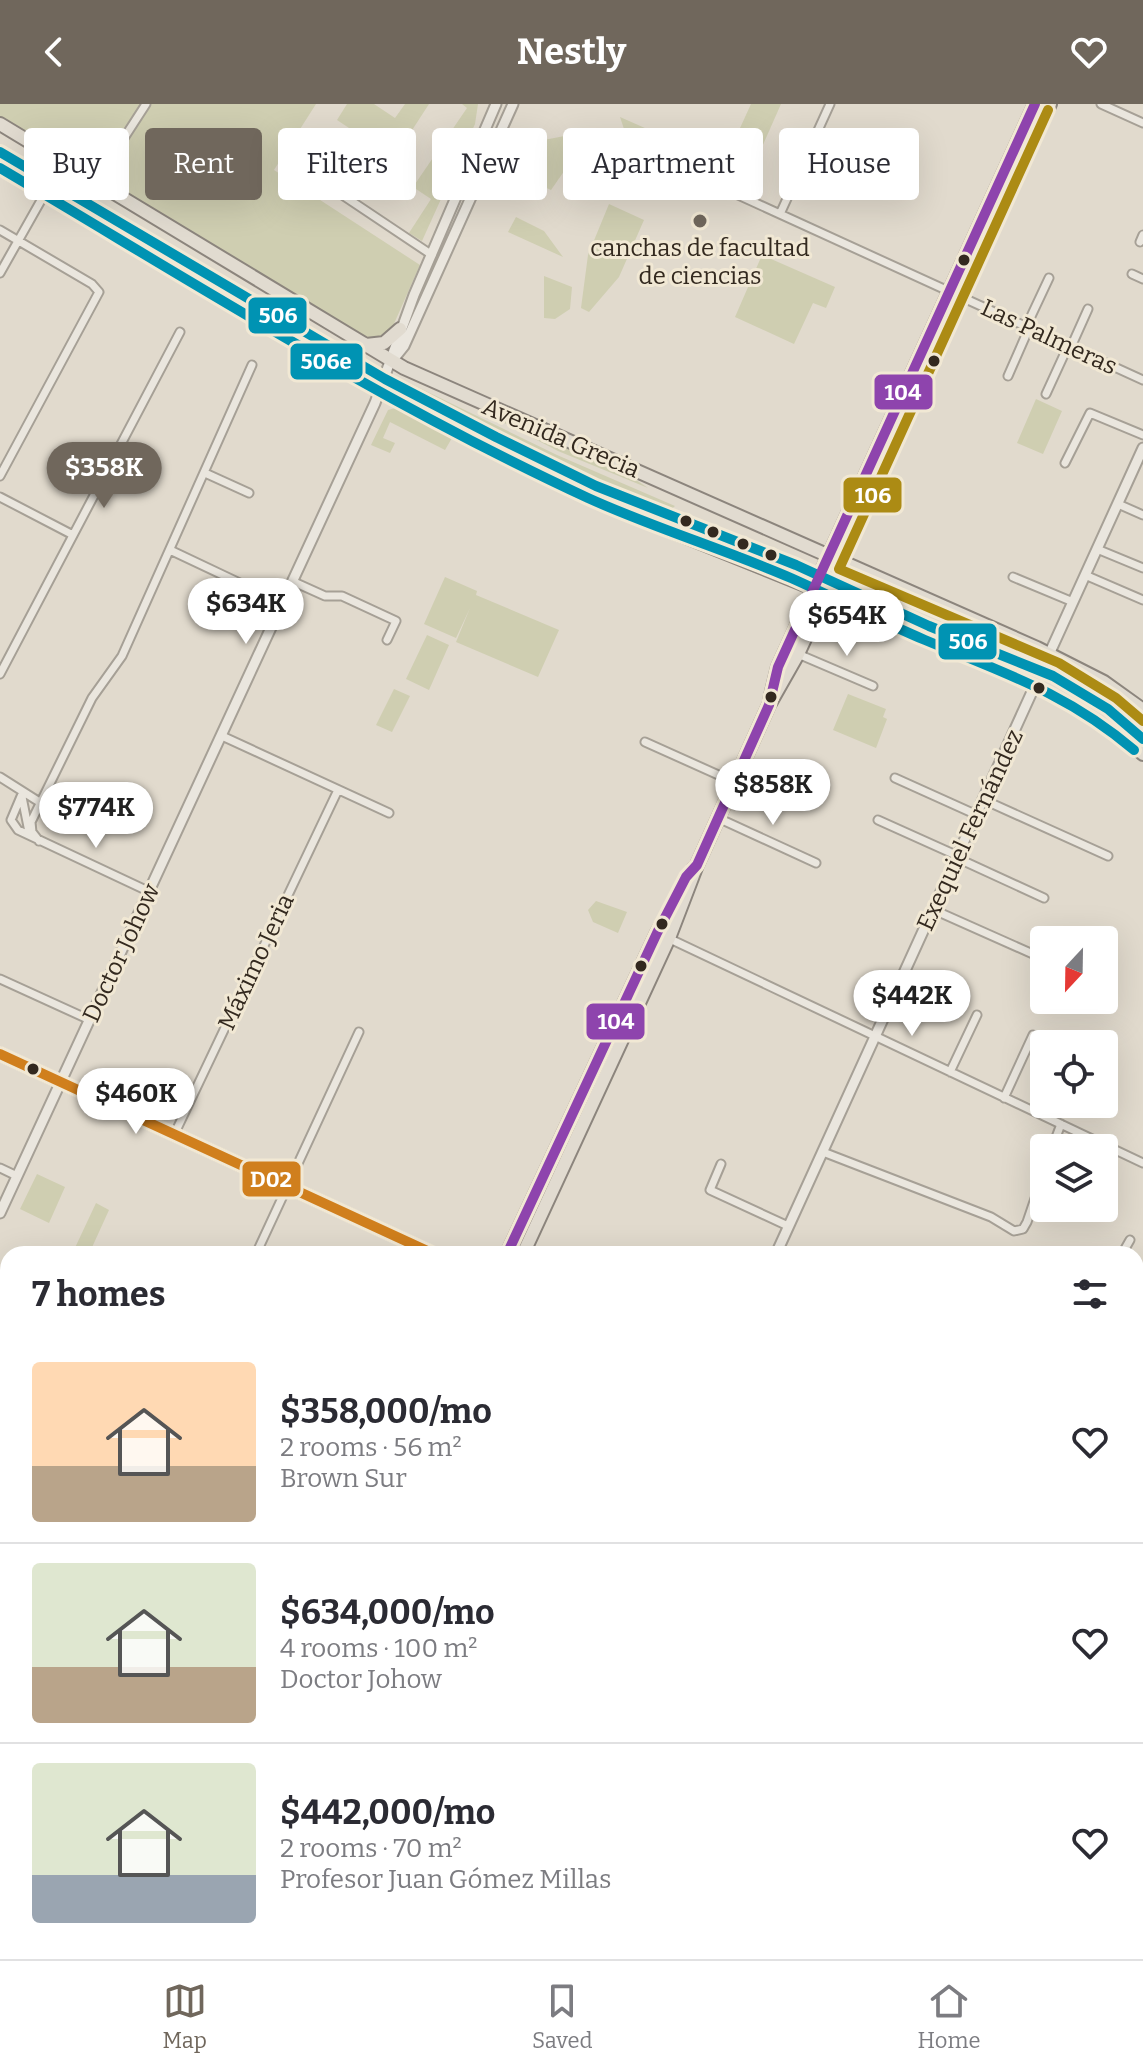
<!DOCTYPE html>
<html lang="en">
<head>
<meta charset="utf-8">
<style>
  body { margin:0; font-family:Bitter,serif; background:#f7f7f7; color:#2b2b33; height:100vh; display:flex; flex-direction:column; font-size:30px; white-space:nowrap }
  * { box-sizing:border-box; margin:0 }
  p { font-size:26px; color:#7c7c81 }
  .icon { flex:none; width:44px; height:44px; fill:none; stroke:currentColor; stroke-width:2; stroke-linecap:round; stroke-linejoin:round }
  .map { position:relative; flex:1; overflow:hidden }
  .sheet { position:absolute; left:0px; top:1142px; width:1144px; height:714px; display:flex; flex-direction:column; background:#fff; border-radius:24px 24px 0 0; box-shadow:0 8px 32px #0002 }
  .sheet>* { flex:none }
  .hud { position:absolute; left:24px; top:24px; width:1096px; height:72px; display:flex; gap:16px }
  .needle { width:52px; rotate:202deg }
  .tools { position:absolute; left:1030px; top:822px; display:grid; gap:16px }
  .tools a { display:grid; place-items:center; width:88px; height:88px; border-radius:8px; background:#fff; box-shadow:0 8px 32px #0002; font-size:40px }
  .price { position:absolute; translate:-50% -68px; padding:0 18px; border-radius:28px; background:#fff; color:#222; font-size:26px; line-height:52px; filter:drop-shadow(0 2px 4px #0008) }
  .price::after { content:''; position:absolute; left:50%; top:48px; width:24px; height:18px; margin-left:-12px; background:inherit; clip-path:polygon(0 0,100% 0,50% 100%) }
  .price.on { background:#70675c; color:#fff }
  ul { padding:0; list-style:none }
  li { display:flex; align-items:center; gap:24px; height:200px; padding:0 32px }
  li+li { border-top:2px solid #e1e1e2 }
  li span { display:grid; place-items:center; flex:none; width:224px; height:160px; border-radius:8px; color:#555 }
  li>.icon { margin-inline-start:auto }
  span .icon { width:96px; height:96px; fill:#fffc; stroke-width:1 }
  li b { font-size:34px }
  h2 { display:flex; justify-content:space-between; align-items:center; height:96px; padding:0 32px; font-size:34px }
  .tag { padding:0 28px; border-radius:8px; background:#fff; box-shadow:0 8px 32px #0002; font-size:28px; line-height:72px }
  .tag.on { background:#70675c; color:#fff }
  header { display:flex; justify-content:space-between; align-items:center; height:104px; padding:0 32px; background:#70675c; color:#fff; font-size:36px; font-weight:700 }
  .tabs { display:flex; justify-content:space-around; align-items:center; height:112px; border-top:2px solid #e1e1e2; background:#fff; font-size:22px; color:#7c7c81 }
  .tabs a { display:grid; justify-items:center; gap:4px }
  .tabs .on { color:#70675c }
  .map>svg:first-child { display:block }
  .green { fill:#cfceb1 }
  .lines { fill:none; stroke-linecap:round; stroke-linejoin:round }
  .minor-casing { stroke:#a6a096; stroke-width:11 }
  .tertiary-casing { stroke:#a6a096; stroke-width:13 }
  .secondary-casing { stroke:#968f86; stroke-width:15 }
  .primary-casing { stroke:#8c857d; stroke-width:16 }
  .minor { stroke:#eae6de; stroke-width:7 }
  .tertiary { stroke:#eae6de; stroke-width:9 }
  .secondary { stroke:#eae6de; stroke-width:11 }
  .primary { stroke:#e1dbd0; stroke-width:12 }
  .bus-1-casing { stroke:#f1e8d4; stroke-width:16 }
  .bus-2-casing { stroke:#f1e8d4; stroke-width:16 }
  .bus-3-casing { stroke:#f1e8d4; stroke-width:16 }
  .bus-4-casing { stroke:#f1e8d4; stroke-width:16 }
  .bus-5-casing { stroke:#f1e8d4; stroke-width:16 }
  .bus-1 { stroke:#0093b3; stroke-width:10 }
  .bus-2 { stroke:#0093b3; stroke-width:10 }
  .bus-3 { stroke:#8e44ad; stroke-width:10 }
  .bus-4 { stroke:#ac8b14; stroke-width:10 }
  .bus-5 { stroke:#d07f1d; stroke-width:10 }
  .poi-dot { fill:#70675c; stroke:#f1e8d4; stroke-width:3 }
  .bus-dot { fill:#33291f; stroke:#f1e8d4; stroke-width:3 }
  .labels { text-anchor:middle; stroke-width:6; stroke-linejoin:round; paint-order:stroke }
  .poi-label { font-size:24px; fill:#33291f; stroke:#f1e8d4 }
  .street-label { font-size:24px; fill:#33291f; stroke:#f1e8d4 }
  .line-badge { stroke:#f1e8d4; stroke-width:3 }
  .badge-label { font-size:22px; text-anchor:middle; font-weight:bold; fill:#fff }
</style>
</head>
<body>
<header><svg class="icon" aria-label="back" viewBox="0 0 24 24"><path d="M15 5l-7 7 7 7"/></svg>Nestly<svg class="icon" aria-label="heart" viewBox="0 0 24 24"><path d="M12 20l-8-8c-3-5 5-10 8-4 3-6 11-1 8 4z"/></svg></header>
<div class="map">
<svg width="1143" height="1855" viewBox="0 0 1143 1855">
  <rect width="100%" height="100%" fill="#e1dacd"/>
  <path class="green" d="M0,0H316L274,66L420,161L389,231L370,239L38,41L0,13Z
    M347,0H374L395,14L405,0H429L394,54L337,16Z
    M462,0H478L475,20L422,137L409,129L431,95L413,83L467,4Z
    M751,0H781L746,79L739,77L735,84L628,37L620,13L724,59Z
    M575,30L583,40L551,86L502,64L515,33L528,39Z
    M629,54L666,71L659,87L621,70Z
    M609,100L644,116L619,173L589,208L581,204L588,151Z
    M516,113L544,127L563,153L508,128Z
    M762,151L835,183L826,204L813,199L794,240L735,213Z
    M544,172L572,183L570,205L555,215L544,214Z
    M401,275L557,351L675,402L669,407L599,380L399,279Z
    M1036,295L1062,307L1043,350L1017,339Z
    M395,304L452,334L445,346L390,318L383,334L395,339L390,349L371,341L388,306Z
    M491,312C545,332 601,351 648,384L558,347Z
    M445,473L477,487L476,491L559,526L538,573L456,538L470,504L456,534L424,520Z
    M427,531L449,541L429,586L406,575Z
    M394,585L410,592L392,628L376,621Z
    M848,590L886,605L883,613L887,615L876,644L833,626Z
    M596,797L627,808L618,829L593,818L588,806Z
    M37,1070L65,1083L49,1119L20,1105Z
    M96,1099L109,1106L89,1150L73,1148Z"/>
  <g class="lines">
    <g class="minor-casing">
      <path id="minor" d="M1101,0L1143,19
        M314,72L432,151
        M95,79L146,0
        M736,90L1143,276
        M780,110L830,0
        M0,126L92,180L99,188L0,372
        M1140,138L1143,131
        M0,169L48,84
        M1132,170L1143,175
        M1026,223L1049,174
        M1071,243L1088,205
        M1008,272L1029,224
        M1046,290L1068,242
        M1065,359L1090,309L1143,331
        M205,369L249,389
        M0,393L73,431
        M1118,400L1143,411
        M1097,445L1143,464
        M170,446L284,500
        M1085,471L1143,496
        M1013,473L1073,498
        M294,478L325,492H342L396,517L387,536
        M798,550L873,582
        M0,570L180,228
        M222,632L389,709
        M645,638L734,678
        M0,673L41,699
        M895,674L977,711
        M22,690L11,716L18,726L150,788
        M22,693L29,728
        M984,696L1108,752
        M718,714L816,759
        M878,716L958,752
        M39,737L32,728L31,718L92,594L122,552L252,261
        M957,754L1044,794
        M934,806L1044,855
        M668,834L1143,1059
        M0,875L90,916
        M900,880L949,901
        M950,968L977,911
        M1004,994L1033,931
        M174,1031L338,686
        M1052,1044L1061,1020
        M823,1048L991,1113L1014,1127L1023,1125L1027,1118L1044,1068
        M721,1060L710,1086L788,1122
        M0,1064L17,1072
        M256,1150L359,928
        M1122,1150L1130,1136
        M0,1183L8,1186
        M1136,1197L1143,1201
        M1136,1302L1143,1290
        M1136,1351H1143
        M1136,1464L1143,1468
        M57,1848L70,1855
        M145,1855L149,1848
        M827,1855L831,1848"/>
    </g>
    <g class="tertiary-casing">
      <path id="tertiary" d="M392,257L404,242L513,0
        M0,1109L375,299L414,191L496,0
        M776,1150L1143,344
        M1136,1719L1143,1723
        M0,1845L8,1828"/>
    </g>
    <g class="secondary-casing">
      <path id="secondary" d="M0,950L434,1150
        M0,1330L8,1334
        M1136,1542L1143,1546
        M914,1848L927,1855"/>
    </g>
    <g class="primary-casing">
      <path id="primary" d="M0,20L404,264L1037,544L1104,578L1143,606
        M0,57L382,282L566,379L659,422L1050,580L1105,614L1143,650
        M366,241L384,239L400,225
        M770,596L778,563L1035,0
        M507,1150L657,829L694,764
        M523,1150L669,834L697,761L769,601L798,550L1050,0
        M0,1567L8,1572
        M0,1583L8,1587
        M302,1848V1855
        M464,1848L475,1855
        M492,1848L505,1855
        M312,1855L315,1848"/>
    </g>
    <use href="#minor" class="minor"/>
    <use href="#tertiary" class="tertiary"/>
    <use href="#secondary" class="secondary"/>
    <use href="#primary" class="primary"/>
    <g class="bus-1-casing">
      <path id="bus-1" d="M0,48L385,275L496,333L596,382L796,461L929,522L1053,572L1108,605L1143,635"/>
    </g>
    <g class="bus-2-casing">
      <path id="bus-2" d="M0,64C193,178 384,300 588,394C654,424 724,445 791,474C836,494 880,517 925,536C1004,569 1067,589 1134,646"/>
    </g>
    <g class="bus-3-casing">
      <path id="bus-3" d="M507,1150L657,829L686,773L697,761L769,601L778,563L1035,0"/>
    </g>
    <g class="bus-4-casing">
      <path id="bus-4" d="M1048,6L839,465L1059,559L1116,594L1143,617"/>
    </g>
    <g class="bus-5-casing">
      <path id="bus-5" d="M0,950L434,1150"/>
    </g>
    <use href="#bus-1" class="bus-1"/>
    <use href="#bus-2" class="bus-2"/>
    <use href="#bus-3" class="bus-3"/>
    <use href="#bus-4" class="bus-4"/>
    <use href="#bus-5" class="bus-5"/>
  </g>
  <circle class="poi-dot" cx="700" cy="117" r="8"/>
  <g class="bus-dot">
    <circle cx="964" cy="156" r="7"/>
    <circle cx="934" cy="257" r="7"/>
    <circle cx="686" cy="417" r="7"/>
    <circle cx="713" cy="428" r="7"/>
    <circle cx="743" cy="440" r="7"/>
    <circle cx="771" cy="451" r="7"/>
    <circle cx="1039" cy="584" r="7"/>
    <circle cx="771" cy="593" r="7"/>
    <circle cx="662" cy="820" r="7"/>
    <circle cx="641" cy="862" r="7"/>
    <circle cx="33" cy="965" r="7"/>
  </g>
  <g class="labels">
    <g class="poi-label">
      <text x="700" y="152">canchas de facultad<tspan x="700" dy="28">de ciencias</tspan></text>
    </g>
    <g class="street-label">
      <text transform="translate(1049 233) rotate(25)" y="8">Las Palmeras</text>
      <text transform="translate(561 334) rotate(23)" y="8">Avenida Grecia</text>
      <text transform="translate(970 726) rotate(-65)" y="8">Exequiel Fernández</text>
      <text transform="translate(121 849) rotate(-65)" y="8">Doctor Johow</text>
      <text transform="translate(256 858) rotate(-65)" y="8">Máximo Jeria</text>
    </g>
  </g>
  <g class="line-badge">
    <rect x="247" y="192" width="61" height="39" rx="8" fill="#0093b3"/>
    <rect x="289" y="238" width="75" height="39" rx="8" fill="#0093b3"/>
    <rect x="873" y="269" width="61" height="38" rx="8" fill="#8e44ad"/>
    <rect x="842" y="372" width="61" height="38" rx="8" fill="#ac8b14"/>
    <rect x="937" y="518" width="61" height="39" rx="8" fill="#0093b3"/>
    <rect x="585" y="898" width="61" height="39" rx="8" fill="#8e44ad"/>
    <rect x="241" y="1056" width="61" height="38" rx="8" fill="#d07f1d"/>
  </g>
  <g class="badge-label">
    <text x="278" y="219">506</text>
    <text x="326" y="265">506e</text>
    <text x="903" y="296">104</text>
    <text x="873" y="399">106</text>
    <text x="968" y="545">506</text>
    <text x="616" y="925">104</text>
    <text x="271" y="1083">D02</text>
  </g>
</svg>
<div class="tools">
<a><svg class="needle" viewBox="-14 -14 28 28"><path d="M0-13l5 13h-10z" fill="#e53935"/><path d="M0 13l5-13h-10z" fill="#7c7c81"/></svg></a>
<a><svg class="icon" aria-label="locate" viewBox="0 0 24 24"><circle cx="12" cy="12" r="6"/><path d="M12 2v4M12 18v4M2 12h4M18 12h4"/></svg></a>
<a><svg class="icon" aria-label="layers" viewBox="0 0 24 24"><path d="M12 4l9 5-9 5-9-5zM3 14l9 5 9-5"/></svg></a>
</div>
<b class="price on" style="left:104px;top:406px">$358K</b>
<b class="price" style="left:246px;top:542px">$634K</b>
<b class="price" style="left:847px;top:554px">$654K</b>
<b class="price" style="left:773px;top:723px">$858K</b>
<b class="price" style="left:96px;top:746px">$774K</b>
<b class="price" style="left:912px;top:934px">$442K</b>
<b class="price" style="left:136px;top:1032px">$460K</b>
<div class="hud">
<a class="tag">Buy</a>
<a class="tag on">Rent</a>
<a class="tag">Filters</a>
<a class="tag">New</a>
<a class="tag">Apartment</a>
<a class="tag">House</a>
</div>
<section class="sheet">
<h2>7 homes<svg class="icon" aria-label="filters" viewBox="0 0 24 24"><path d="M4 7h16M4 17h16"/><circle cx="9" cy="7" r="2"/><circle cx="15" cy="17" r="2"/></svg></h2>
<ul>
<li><span style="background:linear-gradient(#ffd9b3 65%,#b9a48a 0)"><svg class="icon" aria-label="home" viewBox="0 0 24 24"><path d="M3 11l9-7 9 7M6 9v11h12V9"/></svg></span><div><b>$358,000/mo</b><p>2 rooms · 56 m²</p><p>Brown Sur</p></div><svg class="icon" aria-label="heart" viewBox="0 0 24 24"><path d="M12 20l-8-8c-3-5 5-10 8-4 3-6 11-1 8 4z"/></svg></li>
<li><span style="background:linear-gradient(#dfe7d0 65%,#b9a48a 0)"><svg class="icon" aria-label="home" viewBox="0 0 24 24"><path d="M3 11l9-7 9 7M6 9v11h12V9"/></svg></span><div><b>$634,000/mo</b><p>4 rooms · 100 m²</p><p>Doctor Johow</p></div><svg class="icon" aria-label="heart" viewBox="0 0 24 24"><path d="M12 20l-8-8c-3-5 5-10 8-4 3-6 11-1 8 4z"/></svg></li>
<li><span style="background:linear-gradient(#dfe7d0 70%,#9aa5b1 0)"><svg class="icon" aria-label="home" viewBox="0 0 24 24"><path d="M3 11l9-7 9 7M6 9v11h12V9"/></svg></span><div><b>$442,000/mo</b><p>2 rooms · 70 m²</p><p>Profesor Juan Gómez Millas</p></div><svg class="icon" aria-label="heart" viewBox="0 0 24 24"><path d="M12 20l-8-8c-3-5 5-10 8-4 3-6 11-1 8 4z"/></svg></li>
</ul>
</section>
</div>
<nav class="tabs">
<a class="on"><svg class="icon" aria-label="map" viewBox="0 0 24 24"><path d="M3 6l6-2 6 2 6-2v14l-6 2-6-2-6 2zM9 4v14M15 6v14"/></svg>Map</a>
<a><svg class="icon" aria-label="saved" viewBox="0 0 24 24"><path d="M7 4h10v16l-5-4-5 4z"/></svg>Saved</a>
<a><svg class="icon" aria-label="home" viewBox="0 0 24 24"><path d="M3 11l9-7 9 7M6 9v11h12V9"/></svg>Home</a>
</nav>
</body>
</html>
